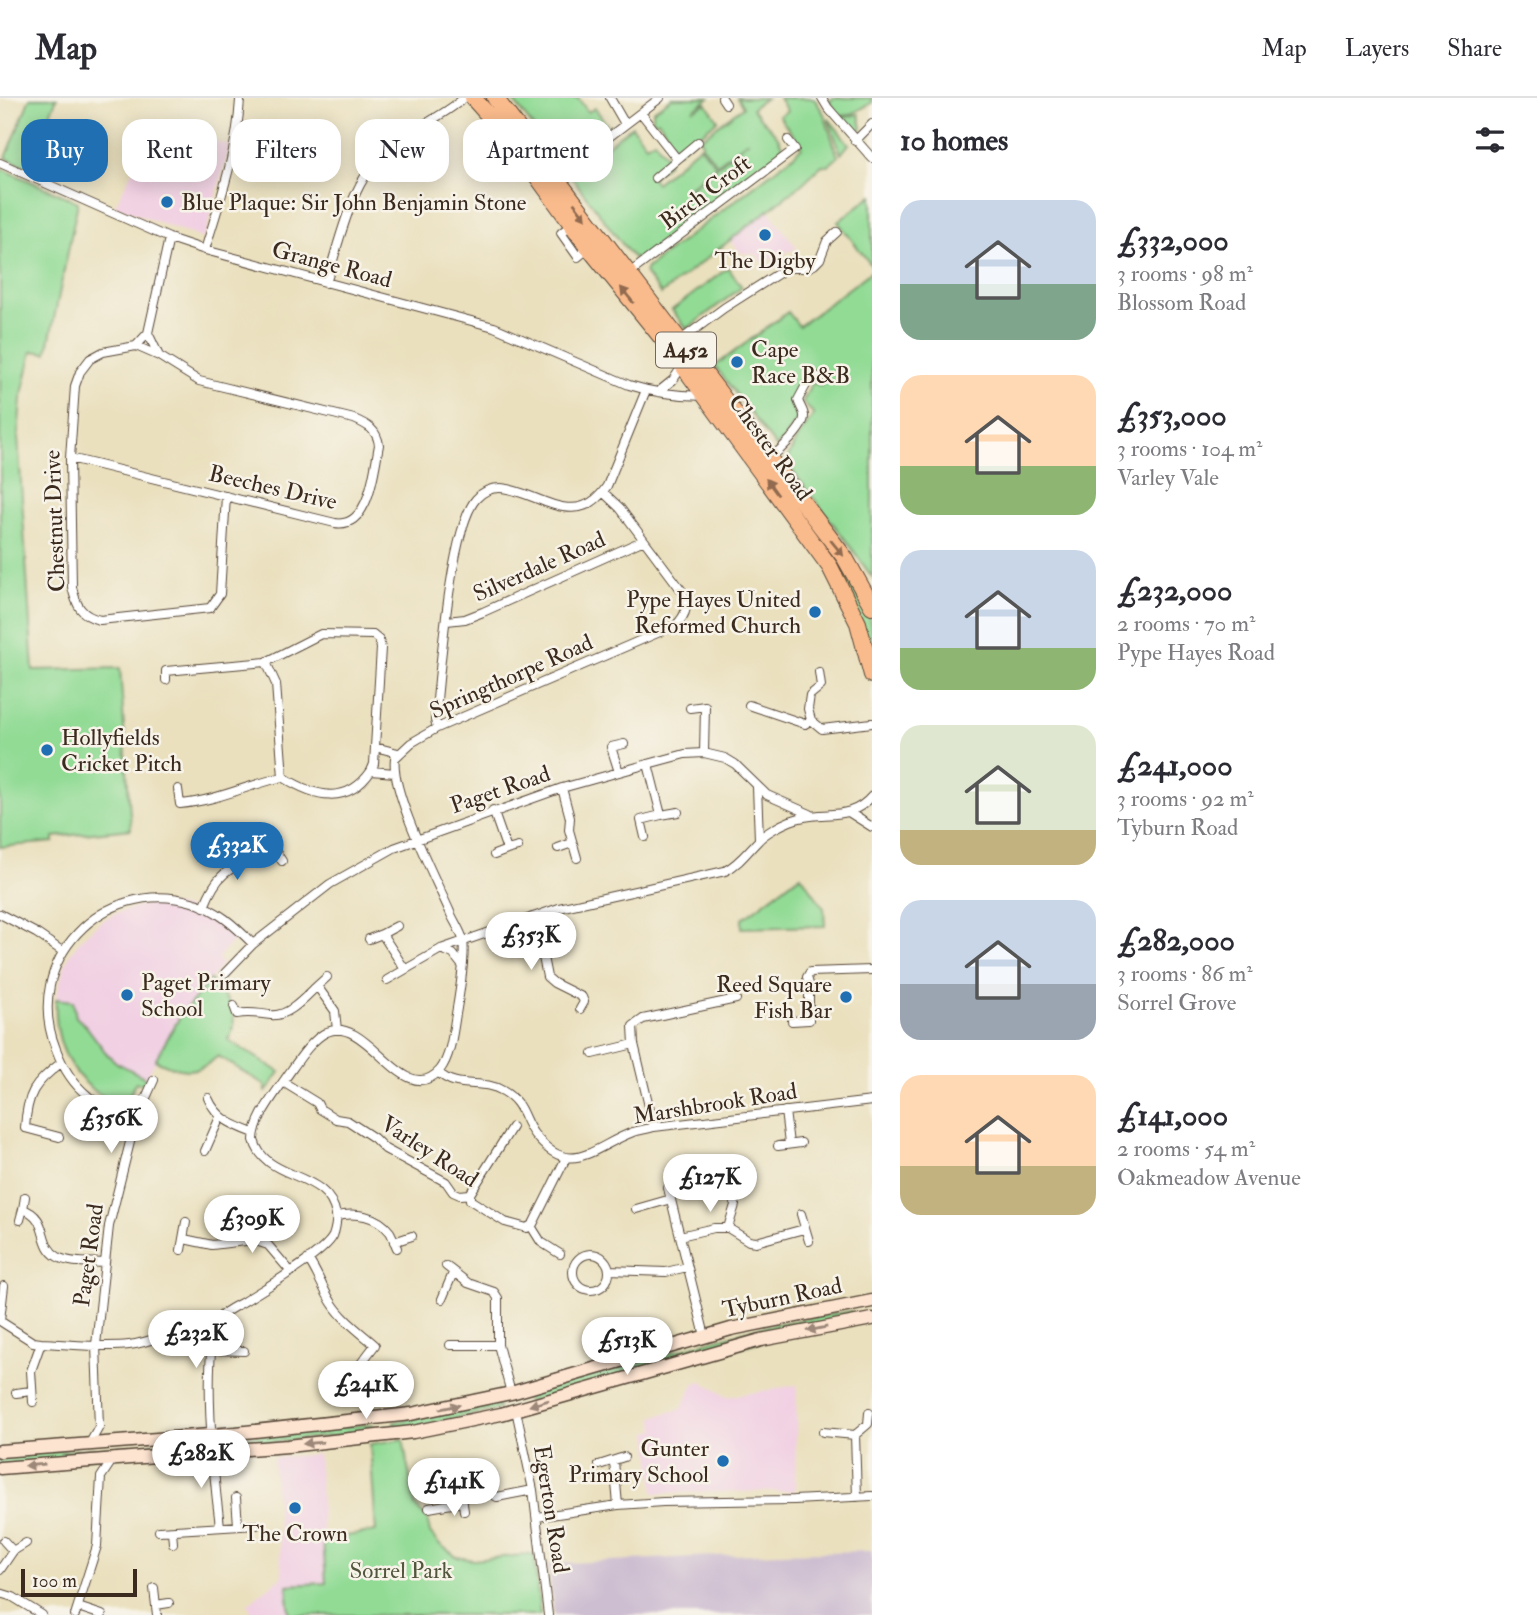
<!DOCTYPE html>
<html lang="en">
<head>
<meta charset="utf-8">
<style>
  body { margin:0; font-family:"IM FELL Double Pica",serif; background:#f7f7f7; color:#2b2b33; height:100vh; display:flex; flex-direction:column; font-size:26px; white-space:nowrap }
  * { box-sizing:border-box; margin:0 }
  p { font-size:23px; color:#7c7c81 }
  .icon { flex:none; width:38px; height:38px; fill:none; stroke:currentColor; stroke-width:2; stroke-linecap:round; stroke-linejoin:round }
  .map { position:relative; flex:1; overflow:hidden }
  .details { display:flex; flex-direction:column; background:#fff; width:665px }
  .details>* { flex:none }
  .hud { position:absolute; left:21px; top:21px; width:665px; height:63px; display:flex; gap:14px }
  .scale { position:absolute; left:21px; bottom:18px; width:116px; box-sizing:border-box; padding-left:7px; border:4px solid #3b2a1e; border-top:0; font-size:19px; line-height:24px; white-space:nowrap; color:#3b2a1e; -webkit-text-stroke:5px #f7f3e8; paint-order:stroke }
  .price { position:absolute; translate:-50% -60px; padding:0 16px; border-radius:24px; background:#fff; color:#222; font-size:23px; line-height:46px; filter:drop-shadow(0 2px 4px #0008) }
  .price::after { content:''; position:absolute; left:50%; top:42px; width:21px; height:16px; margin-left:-10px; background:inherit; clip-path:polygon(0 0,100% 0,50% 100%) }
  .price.selected { background:#1f6fb2; color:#fff }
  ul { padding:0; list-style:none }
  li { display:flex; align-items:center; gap:21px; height:175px; padding:0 28px }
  li span { display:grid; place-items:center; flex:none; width:196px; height:140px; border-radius:21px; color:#555 }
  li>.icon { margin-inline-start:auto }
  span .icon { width:84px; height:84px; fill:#fffc; stroke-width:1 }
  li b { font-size:30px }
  h2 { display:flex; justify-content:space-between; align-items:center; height:84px; padding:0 28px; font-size:30px }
  .tag { padding:0 24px; border-radius:21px; background:#fff; box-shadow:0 4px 18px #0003; font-size:24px; line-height:63px }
  .tag.selected { background:#1f6fb2; color:#fff }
  header { display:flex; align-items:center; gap:42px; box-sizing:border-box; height:98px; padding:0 35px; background:#fff; border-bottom:2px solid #e1e1e2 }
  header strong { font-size:33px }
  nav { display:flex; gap:38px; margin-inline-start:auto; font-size:24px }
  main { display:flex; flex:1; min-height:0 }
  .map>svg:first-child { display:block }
  .built { fill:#f1d0e3 }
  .industrial { fill:#cebed1 }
  .green { fill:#92db95; stroke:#66825a; stroke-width:2 }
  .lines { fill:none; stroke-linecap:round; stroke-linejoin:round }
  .street-casing { stroke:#554536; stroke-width:10 }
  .secondary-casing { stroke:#554536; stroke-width:15 }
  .highway-casing { stroke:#554536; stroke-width:18 }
  .street { stroke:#fff; stroke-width:8 }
  .secondary { stroke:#fde4d1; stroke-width:12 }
  .highway { stroke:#fabb8c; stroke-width:16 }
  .oneway { fill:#916b50 }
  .oneway2 { fill:#9c8778 }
  .poi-dot { fill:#1f6fb2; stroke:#f7f3e8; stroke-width:2.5 }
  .labels { text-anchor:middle; stroke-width:5; stroke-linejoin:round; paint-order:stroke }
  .shield { fill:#f7f3e8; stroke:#73665b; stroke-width:2 }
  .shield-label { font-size:21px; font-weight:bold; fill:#3b2a1e }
  .street-label { font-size:23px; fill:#3b2a1e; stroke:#f7f3e8 }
  .poi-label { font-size:23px; fill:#3b2a1e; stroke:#f7f3e8; text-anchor:start }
  .park-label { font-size:23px; fill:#51563c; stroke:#f7f3e8 }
</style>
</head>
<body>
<header>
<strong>Map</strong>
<nav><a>Map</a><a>Layers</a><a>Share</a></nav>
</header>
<main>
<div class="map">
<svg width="872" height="1517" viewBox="0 0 872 1517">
  <rect width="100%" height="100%" fill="#f7f3e8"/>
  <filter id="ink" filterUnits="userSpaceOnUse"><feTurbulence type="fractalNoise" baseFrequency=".0143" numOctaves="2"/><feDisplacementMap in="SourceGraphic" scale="14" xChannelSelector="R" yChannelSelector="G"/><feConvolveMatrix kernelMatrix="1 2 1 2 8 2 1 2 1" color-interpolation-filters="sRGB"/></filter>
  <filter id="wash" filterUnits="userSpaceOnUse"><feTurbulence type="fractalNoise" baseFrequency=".00686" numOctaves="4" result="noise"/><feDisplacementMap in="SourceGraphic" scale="28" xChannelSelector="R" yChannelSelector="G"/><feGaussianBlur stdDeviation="1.57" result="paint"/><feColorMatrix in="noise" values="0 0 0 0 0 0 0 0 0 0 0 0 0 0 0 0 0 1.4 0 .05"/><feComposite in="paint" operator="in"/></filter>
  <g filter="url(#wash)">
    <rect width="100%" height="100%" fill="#eae0be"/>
    <path class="built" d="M187,37L230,47L204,141L115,108L147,43L184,46Z
      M768,112L797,150L762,164L756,156L741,155L730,142Z
      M158,806L182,809L203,815L227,830L236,839L218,860L222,867L181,917L146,980L117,965L107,956L86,928L76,919L73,903L56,901L63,873L70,856L82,840L99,825L114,816L144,807Z
      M703,1284L727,1299L797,1287L795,1393L654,1395L648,1334L656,1332L653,1319L681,1311L695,1285Z
      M318,1356L328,1517H253L248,1506L282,1478L273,1360Z"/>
    <path class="industrial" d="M872,1453V1517H554L548,1466L777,1455Z"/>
    <path class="green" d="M30,0H57L27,69L6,60Z
      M511,0H578L588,14L595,10L610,31L588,49L561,65Z
      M672,0H709L693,12L706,5L718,22L678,54L668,40L665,41L663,38L667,35L658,22L653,25V13Z
      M737,0H766L752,10C761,25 783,36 782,53L640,161L633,160L570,77L632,28L646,47L654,42L668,60V65L652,80L656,85L700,48L716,67L685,93L686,94L749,42L717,66L701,47L703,45L700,41L743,9Z
      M779,0H814L824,16L838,59L828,68L822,67L802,86L661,196L645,175L647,170L792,59L802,49L779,18L787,13Z
      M834,0H872V5L850,17L839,18L829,3Z
      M859,16L862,30L856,36L841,20Z
      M828,20L849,46L841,56Z
      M0,70L78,104L47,255L32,253L21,301L18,338L33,572L120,570L131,731L54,739V744L0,749Z
      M872,97V168L838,124Z
      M728,170L742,189L687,231L672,212Z
      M872,173V479L848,445L786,364L795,344L814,316L804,306L803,303L812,285L821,287L825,277L810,270L790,308L797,314L798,320L784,342L776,349L715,268L788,214L799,228Z
      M817,432L843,465L870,519L872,553L813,437Z
      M801,777L824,810L825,828L742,830V821Z
      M210,882C226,899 243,918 228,942L280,974L266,994L265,987L218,958C196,979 180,973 155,962L181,917Z
      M56,901L73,903L76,919L86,928L107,956L117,965L146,980L143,986L135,985L124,1010C76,989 53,953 56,901Z
      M851,1213L850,1220L528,1304L526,1301L527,1297L713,1242L770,1227Z
      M496,1305L499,1311L396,1333L394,1324Z
      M372,1326L375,1331L384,1333L230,1348L228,1346L230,1340Z
      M403,1341L415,1408L427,1420L430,1435L438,1445L457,1459L473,1462L534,1456L540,1517H290L287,1487L326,1485L323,1442L376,1433L370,1346Z
      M198,1343V1350L0,1367V1357Z"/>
  </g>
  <g filter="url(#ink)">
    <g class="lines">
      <g class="street-casing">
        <path id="street" d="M610,0L625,26
          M722,0L726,6
          M822,0L828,10L872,60
          M641,15L677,61
          M855,43L872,26
          M0,65L169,140L205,152L494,229L629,287C654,295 679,298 705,298
          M555,80L660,0
          M655,80L698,44
          M571,127L561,135L578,159L589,150
          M205,152C220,103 237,54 240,2
          M628,176L795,51L788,42
          M326,185C342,137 351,77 395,45C417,29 443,18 464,0
          M678,244L724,210L787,170H807L814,167L820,161L827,143L837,134
          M136,248L148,235L169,140
          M159,258L136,248L103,254L90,261L80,274L75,288L70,360L72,489C76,507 81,518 100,522L210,510L220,496L226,398
          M658,294L673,282L683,267
          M70,360L335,425C370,431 374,371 379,347C377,332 368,327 354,321L199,283L159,258L148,235
          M769,361C778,354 805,330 804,318C804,313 799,307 798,302L812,276L820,280
          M447,523L465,521L483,514L644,442
          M266,564L276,586L283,679
          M166,582V573L266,564L321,536L373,537L379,542L381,550L375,649L398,655
          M749,607L805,626L811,622L822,631L872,625
          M690,610L705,608L704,655
          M811,622L808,611L810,597L821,588L819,574
          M437,630L435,622C440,576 450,431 476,401C511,361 568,448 607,388L646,292
          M648,666L661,717L678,714
          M371,673L374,666L375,649
          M619,674L611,649L624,646
          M757,689L759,741
          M562,690L570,720L569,732L577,760
          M178,691L180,706C216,703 248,687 283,679C315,699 347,708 371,673L395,675
          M493,712L507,752L518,749
          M850,715L872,729
          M645,739L641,722L661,717
          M558,750L572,745
          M494,757L507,752
          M204,809C221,764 237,770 276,754L282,763
          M0,816L36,835L62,853
          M532,819L540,844L547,879L554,885L582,899L584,904L580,911
          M382,836L397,828
          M369,841L382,836L404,870
          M441,851L453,856L461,866
          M225,875L253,846L330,786L394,750L562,690L648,666L685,656L704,655L725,660L735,666L767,697L810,716
          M387,882L441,851L559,810L725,773C740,765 747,754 758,743C765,735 780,727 790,723C822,710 848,726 872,698
          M317,888L327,879
          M234,908L237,916C250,913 258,916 271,917C289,919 305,899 317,888L335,913L337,932
          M792,923L809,922V886L807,879L810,874L872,872
          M593,956L634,946
          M438,974C457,993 482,980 503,993C524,1005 522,1020 534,1036C570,1082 593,1049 633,1034C640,1032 648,1031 654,1029L872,1003
          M283,984L317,1005L320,1011L336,1021L348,1023L374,1040L385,1051L446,1084L453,1094L460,1097L470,1096
          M208,1000C217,1021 233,1027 254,1035
          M785,1013L789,1046
          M135,1024C119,1017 102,1010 88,998C73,986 63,970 56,951C21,864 103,778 192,804C217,811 235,828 253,846
          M654,1029L634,946L633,928L643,921L736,901
          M59,1039L25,1030C27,996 34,985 61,965
          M778,1048L801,1045
          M205,1053L220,1019
          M668,1090L705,1238
          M470,1096V1102L505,1124L527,1130L533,1126L566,1060
          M470,1096L512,1029
          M25,1099L23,1111C50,1120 37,1147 58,1159C70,1166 91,1164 104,1165
          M636,1111L671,1101
          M801,1116L809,1143
          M336,1118C355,1114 377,1117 390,1134C393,1139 395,1146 397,1150
          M20,1122L23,1111
          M531,1128L541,1144L560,1156
          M728,1130L749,1143L756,1144L804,1131
          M680,1138L714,1130H728L735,1107L733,1088
          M184,1141L212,1147L253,1142L268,1147L291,1174
          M394,1144L412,1138
          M181,1152L186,1124
          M573 1174a18 18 0 1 1 36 0a18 18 0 1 1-36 0Z
          M308,1161C318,1175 322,1190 332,1205C343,1222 360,1234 375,1247L356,1272
          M446,1168L468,1185L494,1194L498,1200V1247L511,1295
          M609,1172L666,1174L687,1169
          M442,1201L453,1175
          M0,1222L4,1188
          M0,1223L33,1244L41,1245C70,1246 101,1250 129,1247C159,1244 183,1223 213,1231
          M450,1247H498
          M211,1252L244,1253
          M16,1295L31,1293
          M33,1304L31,1273L41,1245
          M516,1312L533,1392L548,1517
          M823,1334L855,1337L857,1399
          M855,1337L868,1326L869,1315
          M90,1345L99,1329L96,1247L109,1128L135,1024L154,982
          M614,1363L618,1407
          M599,1367L624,1359
          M236,1400L238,1427
          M429,1410L457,1405L462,1399
          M464,1413L462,1399L489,1394L497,1399L533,1392
          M537,1419L618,1407L663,1404L794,1402L872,1398
          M220,1428C215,1389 199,1246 221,1218C227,1212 236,1208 243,1204C263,1191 323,1157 333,1138C335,1133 337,1123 336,1117C328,1071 265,1084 254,1042C254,1022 274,997 285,981C296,966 310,942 327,934C368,916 403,1013 440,972C451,958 453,933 456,916C459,898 466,859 463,842C461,833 453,822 450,814C435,780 390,693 395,660L411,645L437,630L676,527C687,516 689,507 682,493L620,410L603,394
          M159,1433L257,1427
          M172,1433L173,1445
          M4,1443L13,1453
          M0,1472L13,1453L26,1445
          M154,1490L157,1517
          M0,1495L13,1499L42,1517
          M156,1507L169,1505
          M78,1509L102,1517
          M75,1517L97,1448L101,1379L113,1361"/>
      </g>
      <g class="secondary-casing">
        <path id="secondary" d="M0,1353L236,1335L411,1316L511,1295L731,1231L872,1203
          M0,1370L288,1348L413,1334L501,1316L761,1242L872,1221"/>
      </g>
      <g class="highway-casing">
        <path id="highway" d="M473,0L513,45L589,150L670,250L830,469L858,525L872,577
          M495,0L845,460L872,508"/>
      </g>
      <use href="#street" class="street"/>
      <use href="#secondary" class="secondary"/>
      <use href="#highway" class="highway"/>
    </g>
    <defs><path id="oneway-solid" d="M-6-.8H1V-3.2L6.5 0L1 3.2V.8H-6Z" transform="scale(1.75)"/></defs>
    <g class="oneway">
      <use href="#oneway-solid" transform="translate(580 113) rotate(53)"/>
      <use href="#oneway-solid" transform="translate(627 197) rotate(-129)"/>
      <use href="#oneway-solid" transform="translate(772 389) rotate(-126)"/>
      <use href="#oneway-solid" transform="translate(837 450) rotate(51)"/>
    </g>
    <g class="oneway2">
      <use href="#oneway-solid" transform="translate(817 1231) rotate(169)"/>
      <use href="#oneway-solid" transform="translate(539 1305) rotate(164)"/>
      <use href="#oneway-solid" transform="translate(450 1309) rotate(-11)"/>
      <use href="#oneway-solid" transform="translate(313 1345) rotate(175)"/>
      <use href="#oneway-solid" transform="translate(35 1367) rotate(175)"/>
    </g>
  </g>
  <g class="poi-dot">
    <circle cx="167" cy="104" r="7"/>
    <circle cx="765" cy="137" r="7"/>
    <circle cx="737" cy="264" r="7"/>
    <circle cx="815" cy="514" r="7"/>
    <circle cx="47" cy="652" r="7"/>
    <circle cx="127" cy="897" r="7"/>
    <circle cx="846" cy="899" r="7"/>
    <circle cx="723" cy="1363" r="7"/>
    <circle cx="295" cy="1410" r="7"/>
  </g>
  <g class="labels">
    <rect class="shield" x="656" y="234.5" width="60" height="35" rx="5"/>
    <g class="shield-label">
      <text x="686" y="259">A452</text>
    </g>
    <g class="street-label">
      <text transform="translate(705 94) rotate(-37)" y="8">Birch Croft</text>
      <text transform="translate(332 166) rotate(15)" y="8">Grange Road</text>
      <text transform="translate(771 349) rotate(54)" y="8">Chester Road</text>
      <text transform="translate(273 389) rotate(13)" y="8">Beeches Drive</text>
      <text transform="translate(54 423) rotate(-92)" y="8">Chestnut Drive</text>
      <text transform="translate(539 468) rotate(-24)" y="8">Silverdale Road</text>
      <text transform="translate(511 578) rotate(-24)" y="8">Springthorpe Road</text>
      <text transform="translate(500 691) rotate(-19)" y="8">Paget Road</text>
      <text transform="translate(715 1005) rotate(-9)" y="8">Marshbrook Road</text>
      <text transform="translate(430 1053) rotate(33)" y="8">Varley Road</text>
      <text transform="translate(88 1157) rotate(-82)" y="8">Paget Road</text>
      <text transform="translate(782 1199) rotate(-12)" y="8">Tyburn Road</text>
      <text transform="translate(552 1411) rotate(81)" y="8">Egerton Road</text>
    </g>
    <g class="poi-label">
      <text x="181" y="112">Blue Plaque: Sir John Benjamin Stone</text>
      <text x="765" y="170" text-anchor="middle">The Digby</text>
      <text x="751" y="259">Cape<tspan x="751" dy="26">Race B&amp;B</tspan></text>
      <text x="801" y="509" text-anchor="end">Pype Hayes United<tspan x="801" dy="26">Reformed Church</tspan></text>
      <text x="61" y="647">Hollyfields<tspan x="61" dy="26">Cricket Pitch</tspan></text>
      <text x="141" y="892">Paget Primary<tspan x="141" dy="26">School</tspan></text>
      <text x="832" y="894" text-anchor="end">Reed Square<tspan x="832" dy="26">Fish Bar</tspan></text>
      <text x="709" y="1358" text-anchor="end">Gunter<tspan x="709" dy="26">Primary School</tspan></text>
      <text x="295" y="1443" text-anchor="middle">The Crown</text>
    </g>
    <g class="park-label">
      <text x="401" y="1480">Sorrel Park</text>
    </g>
  </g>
</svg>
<div class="scale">100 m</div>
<b class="price selected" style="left:237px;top:784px">£332K</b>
<b class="price" style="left:531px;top:874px">£353K</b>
<b class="price" style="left:111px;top:1057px">£356K</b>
<b class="price" style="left:710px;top:1116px">£127K</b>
<b class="price" style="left:252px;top:1157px">£309K</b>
<b class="price" style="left:196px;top:1272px">£232K</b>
<b class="price" style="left:627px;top:1279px">£513K</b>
<b class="price" style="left:366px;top:1323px">£241K</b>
<b class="price" style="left:201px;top:1392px">£282K</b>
<b class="price" style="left:454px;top:1420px">£141K</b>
<div class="hud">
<a class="tag selected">Buy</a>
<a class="tag">Rent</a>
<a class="tag">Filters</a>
<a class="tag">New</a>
<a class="tag">Apartment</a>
</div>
</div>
<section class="details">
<h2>10 homes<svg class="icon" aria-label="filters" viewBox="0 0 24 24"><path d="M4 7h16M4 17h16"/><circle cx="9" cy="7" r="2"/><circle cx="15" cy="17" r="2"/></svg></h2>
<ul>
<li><span style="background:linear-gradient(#c9d6e8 60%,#7fa58c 0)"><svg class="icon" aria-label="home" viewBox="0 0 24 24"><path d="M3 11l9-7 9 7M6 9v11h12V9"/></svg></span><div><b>£332,000</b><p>3 rooms · 98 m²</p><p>Blossom Road</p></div></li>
<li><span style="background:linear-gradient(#ffd9b3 65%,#8fb573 0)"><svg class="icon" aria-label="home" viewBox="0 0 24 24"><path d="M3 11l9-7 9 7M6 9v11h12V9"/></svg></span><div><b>£353,000</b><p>3 rooms · 104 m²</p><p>Varley Vale</p></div></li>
<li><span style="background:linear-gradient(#c9d6e8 70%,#8fb573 0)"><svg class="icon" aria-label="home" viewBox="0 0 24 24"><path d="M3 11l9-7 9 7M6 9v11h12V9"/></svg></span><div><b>£232,000</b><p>2 rooms · 70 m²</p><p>Pype Hayes Road</p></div></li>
<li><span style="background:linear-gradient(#dfe7d0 75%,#c2b280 0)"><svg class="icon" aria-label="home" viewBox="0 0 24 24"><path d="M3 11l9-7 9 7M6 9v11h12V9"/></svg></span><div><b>£241,000</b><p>3 rooms · 92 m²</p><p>Tyburn Road</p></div></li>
<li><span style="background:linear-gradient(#c9d6e8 60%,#9aa5b1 0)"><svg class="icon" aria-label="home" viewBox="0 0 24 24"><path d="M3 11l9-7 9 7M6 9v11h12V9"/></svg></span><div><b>£282,000</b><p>3 rooms · 86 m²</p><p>Sorrel Grove</p></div></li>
<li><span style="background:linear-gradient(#ffd9b3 65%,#c2b280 0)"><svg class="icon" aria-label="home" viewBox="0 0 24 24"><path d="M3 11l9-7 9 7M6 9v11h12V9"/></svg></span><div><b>£141,000</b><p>2 rooms · 54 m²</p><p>Oakmeadow Avenue</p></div></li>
</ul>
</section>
</main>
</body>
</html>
